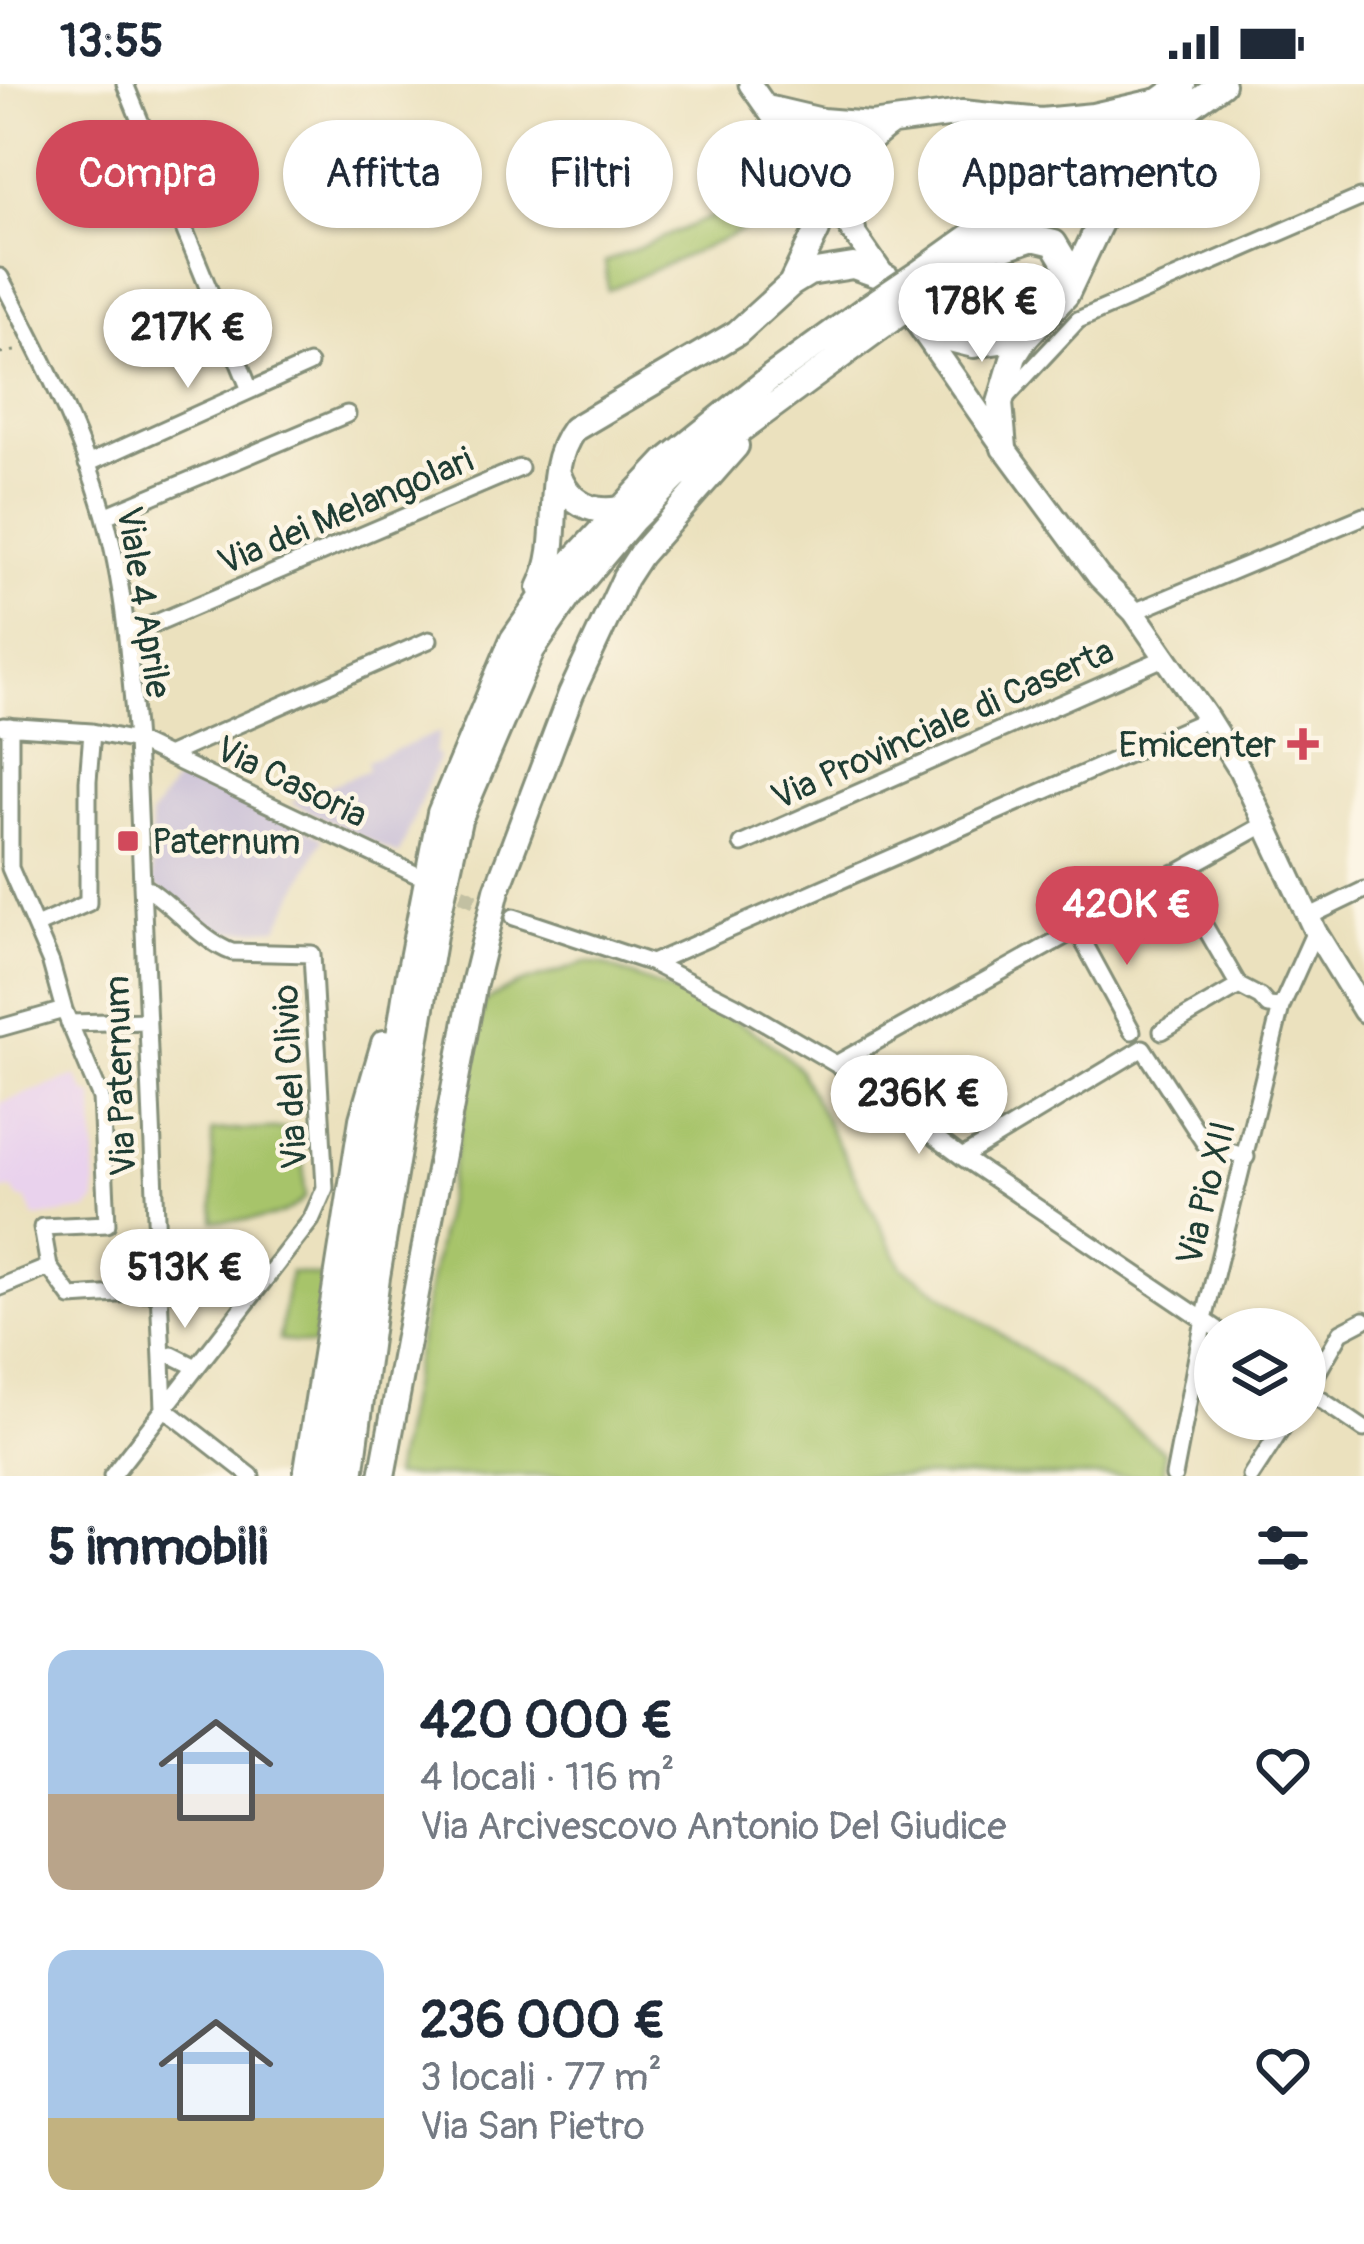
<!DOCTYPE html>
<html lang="it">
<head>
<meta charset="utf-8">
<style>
  body { margin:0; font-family:Pangolin,sans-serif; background:#f2f2f3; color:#1f2937; height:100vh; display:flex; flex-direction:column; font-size:45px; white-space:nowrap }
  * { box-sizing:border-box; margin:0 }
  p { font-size:39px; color:#747a83 }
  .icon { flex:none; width:66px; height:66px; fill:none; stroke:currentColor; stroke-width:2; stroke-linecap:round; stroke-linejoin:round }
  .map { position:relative; height:1392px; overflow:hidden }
  .side { display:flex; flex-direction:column; background:#fff; flex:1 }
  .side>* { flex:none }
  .banner { position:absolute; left:36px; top:36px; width:1293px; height:108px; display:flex; gap:24px }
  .fabs { position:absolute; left:1194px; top:1224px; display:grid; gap:24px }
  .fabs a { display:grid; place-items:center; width:132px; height:132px; border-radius:50%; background:#fff; box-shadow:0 3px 9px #0004; font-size:60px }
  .price { position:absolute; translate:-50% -102px; padding:0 27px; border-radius:42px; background:#fff; color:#222; font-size:39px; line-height:78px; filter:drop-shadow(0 3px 6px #0008) }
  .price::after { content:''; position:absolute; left:50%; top:72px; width:36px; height:27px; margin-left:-18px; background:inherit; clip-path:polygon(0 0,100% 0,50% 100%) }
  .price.current { background:#d1495b; color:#fff }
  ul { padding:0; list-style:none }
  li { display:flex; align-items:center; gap:36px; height:300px; padding:0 48px }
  li span { display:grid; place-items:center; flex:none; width:336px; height:240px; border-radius:24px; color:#555 }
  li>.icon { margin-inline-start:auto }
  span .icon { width:144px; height:144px; fill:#fffc; stroke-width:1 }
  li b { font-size:51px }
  h2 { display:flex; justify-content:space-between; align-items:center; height:144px; padding:0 48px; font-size:51px }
  .tag { padding:0 42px; border-radius:54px; background:#fff; box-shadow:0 3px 9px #0004; font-size:42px; line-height:108px }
  .tag.current { background:#d1495b; color:#fff }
  .status { display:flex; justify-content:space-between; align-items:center; height:84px; padding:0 60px; background:#fff; direction:ltr }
  .status svg { height:33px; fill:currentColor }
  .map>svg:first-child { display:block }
  .built { fill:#e9d2ed }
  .industrial { fill:#c9bfd7 }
  .green { fill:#a7c46b; stroke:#638050; stroke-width:3 }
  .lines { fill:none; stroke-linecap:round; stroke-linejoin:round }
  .minor-tunnel { stroke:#c2c0a2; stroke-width:15; stroke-dasharray:15 8; stroke-linecap:butt }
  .minor-casing { stroke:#858f79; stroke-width:21 }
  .major-casing { stroke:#858f79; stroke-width:27 }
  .highway-casing { stroke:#858f79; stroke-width:30 }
  .path { stroke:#858f79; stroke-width:3; stroke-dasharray:3 9; stroke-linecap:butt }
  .minor { stroke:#fff; stroke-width:15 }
  .major { stroke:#fff; stroke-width:21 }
  .highway { stroke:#fff; stroke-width:24 }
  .highway-bridge-casing { stroke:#858f79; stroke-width:30; stroke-linecap:butt }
  .highway-bridge { stroke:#fff; stroke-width:24 }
  .poi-dot { fill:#d1495b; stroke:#fcf5e5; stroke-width:4.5 }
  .labels { text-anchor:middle; stroke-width:9; stroke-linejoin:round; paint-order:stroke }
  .street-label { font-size:36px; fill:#1f3d34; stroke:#fcf5e5 }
  .poi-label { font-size:36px; fill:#1f3d34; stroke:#fcf5e5; text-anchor:end }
</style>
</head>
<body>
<div class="status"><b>13:55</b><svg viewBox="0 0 49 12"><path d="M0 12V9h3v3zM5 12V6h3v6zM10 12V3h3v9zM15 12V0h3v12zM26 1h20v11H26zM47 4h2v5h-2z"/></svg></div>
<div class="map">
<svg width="1364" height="1392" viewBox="0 0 1364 1392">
  <rect width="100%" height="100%" fill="#fcf5e5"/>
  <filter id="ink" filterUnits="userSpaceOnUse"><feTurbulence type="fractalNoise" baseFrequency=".00833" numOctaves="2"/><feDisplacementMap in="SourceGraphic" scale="24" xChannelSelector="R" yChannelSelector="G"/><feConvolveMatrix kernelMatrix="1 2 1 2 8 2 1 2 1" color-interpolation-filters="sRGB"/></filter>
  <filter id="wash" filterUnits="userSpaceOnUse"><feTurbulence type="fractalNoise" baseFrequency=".004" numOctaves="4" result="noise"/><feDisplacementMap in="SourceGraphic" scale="48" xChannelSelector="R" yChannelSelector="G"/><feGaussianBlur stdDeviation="2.7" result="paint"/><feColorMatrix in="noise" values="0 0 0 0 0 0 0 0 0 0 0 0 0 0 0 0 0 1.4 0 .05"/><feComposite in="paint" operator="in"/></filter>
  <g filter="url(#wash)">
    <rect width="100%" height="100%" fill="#ebe1be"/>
    <path class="built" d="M76,992L85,1008L94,1013L96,1117L87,1126L34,1134L27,1116L19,1114L13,1105L0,1106V1019Z"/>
    <path class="industrial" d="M440,648L434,669L439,672L399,771L290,718L368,686L367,677Z
      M187,689L323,754L278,844L215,849L153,800L150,733L178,693Z"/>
    <path class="green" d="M740,121L751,143L608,206L605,178Z
      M586,878L604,881C673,909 747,930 799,985L902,1183L1083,1306L1164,1367V1392H393L484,919C521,893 547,895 586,878Z
      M302,1044L305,1113C282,1140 247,1135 214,1137L212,1047Z
      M290,1188L324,1193L314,1261L279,1256Z"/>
  </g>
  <g filter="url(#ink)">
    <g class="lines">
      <path class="minor-tunnel" d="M440,801L500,827"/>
      <g class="minor-casing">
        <path id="minor" d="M125,0L250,306
          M0,193C40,269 80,347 104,429C125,503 130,581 136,657L164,1324
          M1007,312L1078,236L1360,114
          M87,380L309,280
          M105,432L347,330
          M1134,528L1364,432
          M128,551L520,384
          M3,642L92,648L136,657L415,790
          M10,642V784L51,879L64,926L101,1014L107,1140L42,1143L49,1183L71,1213L227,1203L251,1210
          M169,671L429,556
          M742,760L1166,573
          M1174,789L1239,902L1260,913L1268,922L1281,923
          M514,833L652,879L735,921L836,980L962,1073L1217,1245
          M1308,833L1364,806
          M36,842L88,819V697L92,648
          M1077,846L1132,947
          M652,879L1208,635
          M69,939L148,937
          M0,944L64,926
          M1162,947L1239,902
          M836,980L1267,739
          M962,1073L1143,964L1205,1060L1246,1073
          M0,1203L49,1183
          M172,1271L196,1283
          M1305,1305L1364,1345
          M1305,1310L1341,1248L1364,1236
          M164,1324L251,1392
          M112,1392L311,1136L325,1104L312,870L232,868C199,856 173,819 142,801
          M1174,1392L1204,1236L1281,923L1315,847
          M1251,1392L1288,1335"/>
      </g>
      <g class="major-casing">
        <path id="major" d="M750,0L1004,364L1099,493L1134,528L1208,635L1240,686L1315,847L1364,927"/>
      </g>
      <g class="highway-casing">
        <path id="highway" d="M771,25L822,37L871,41L962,29L1041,37L1093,32L1159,17
          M999,34C1026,60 1039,91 1003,119
          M853,146C840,99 849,68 891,39
          M1006,163L1033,154L1054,159L1066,179L1062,206
          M922,187L1183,0
          M791,200L817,146L822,101
          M935,205L1222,0
          M926,249L974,261L1026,253
          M1004,364L1000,319L1014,272L1026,253L1066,211L1108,122L1159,46
          M558,390C568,418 591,430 619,425
          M540,504C566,453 540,390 574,345L737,249L791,200L809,189L853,182L887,194
          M306,1392L362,1035L384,959
          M330,1392L407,901L440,729L513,555L552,499L666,377L771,293L864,226
          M351,1392L377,1193L434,851L459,736L532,566L569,512L633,436L676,393L878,245
          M382,1392L473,904L497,806L571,610L625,494L640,471L736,362"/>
      </g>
      <path class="path" d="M813,55L832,81
        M0,269L22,266"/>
      <use href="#minor" class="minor"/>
      <use href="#major" class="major"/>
      <use href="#highway" class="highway"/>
      <g class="highway-bridge-casing">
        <path id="highway-bridge" d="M864,226L922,187
          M878,245L935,205"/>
      </g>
      <use href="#highway-bridge" class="highway-bridge"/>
    </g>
  </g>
  <g class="poi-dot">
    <path d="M1297 642h12v12h12v12h-12v12h-12v-12h-12v-12h12z"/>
    <rect x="116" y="745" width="24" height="24" rx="6"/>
  </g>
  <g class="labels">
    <g class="street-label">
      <text transform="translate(345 426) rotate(-23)" y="13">Via dei Melangolari</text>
      <text transform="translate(145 518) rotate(81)" y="13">Viale 4 Aprile</text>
      <text transform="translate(942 639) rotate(-24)" y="13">Via Provinciale di Caserta</text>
      <text transform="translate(292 697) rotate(26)" y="13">Via Casoria</text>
      <text transform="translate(119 992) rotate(-92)" y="13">Via Paternum</text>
      <text transform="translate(289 993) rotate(-93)" y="13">Via del Clivio</text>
      <text transform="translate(1205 1109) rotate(-76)" y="13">Via Pio XII</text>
    </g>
    <g class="poi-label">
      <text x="1276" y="673">Emicenter</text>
      <text x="152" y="770" text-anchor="start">Paternum</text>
    </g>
  </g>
</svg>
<div class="fabs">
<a><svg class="icon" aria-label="layers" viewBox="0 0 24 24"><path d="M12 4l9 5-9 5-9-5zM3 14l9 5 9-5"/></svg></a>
</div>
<b class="price" style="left:982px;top:281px">178K €</b>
<b class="price" style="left:188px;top:307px">217K €</b>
<b class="price current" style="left:1127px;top:884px">420K €</b>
<b class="price" style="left:919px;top:1073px">236K €</b>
<b class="price" style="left:185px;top:1247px">513K €</b>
<div class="banner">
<a class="tag current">Compra</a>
<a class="tag">Affitta</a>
<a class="tag">Filtri</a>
<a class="tag">Nuovo</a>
<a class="tag">Appartamento</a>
</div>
</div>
<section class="side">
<h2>5 immobili<svg class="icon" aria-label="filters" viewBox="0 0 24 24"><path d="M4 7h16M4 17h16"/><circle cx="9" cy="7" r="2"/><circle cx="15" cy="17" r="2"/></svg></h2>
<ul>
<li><span style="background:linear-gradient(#a9c7e8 60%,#b9a48a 0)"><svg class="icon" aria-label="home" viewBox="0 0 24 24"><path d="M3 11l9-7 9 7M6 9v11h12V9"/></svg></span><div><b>420 000 €</b><p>4 locali · 116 m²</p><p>Via Arcivescovo Antonio Del Giudice</p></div><svg class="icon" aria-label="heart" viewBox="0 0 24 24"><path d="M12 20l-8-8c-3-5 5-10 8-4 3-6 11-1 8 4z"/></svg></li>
<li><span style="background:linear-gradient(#a9c7e8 70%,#c2b280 0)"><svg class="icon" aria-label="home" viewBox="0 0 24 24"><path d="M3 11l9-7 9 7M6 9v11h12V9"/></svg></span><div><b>236 000 €</b><p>3 locali · 77 m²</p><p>Via San Pietro</p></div><svg class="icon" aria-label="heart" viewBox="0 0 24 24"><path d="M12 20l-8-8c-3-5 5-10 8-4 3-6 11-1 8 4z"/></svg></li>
</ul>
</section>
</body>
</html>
